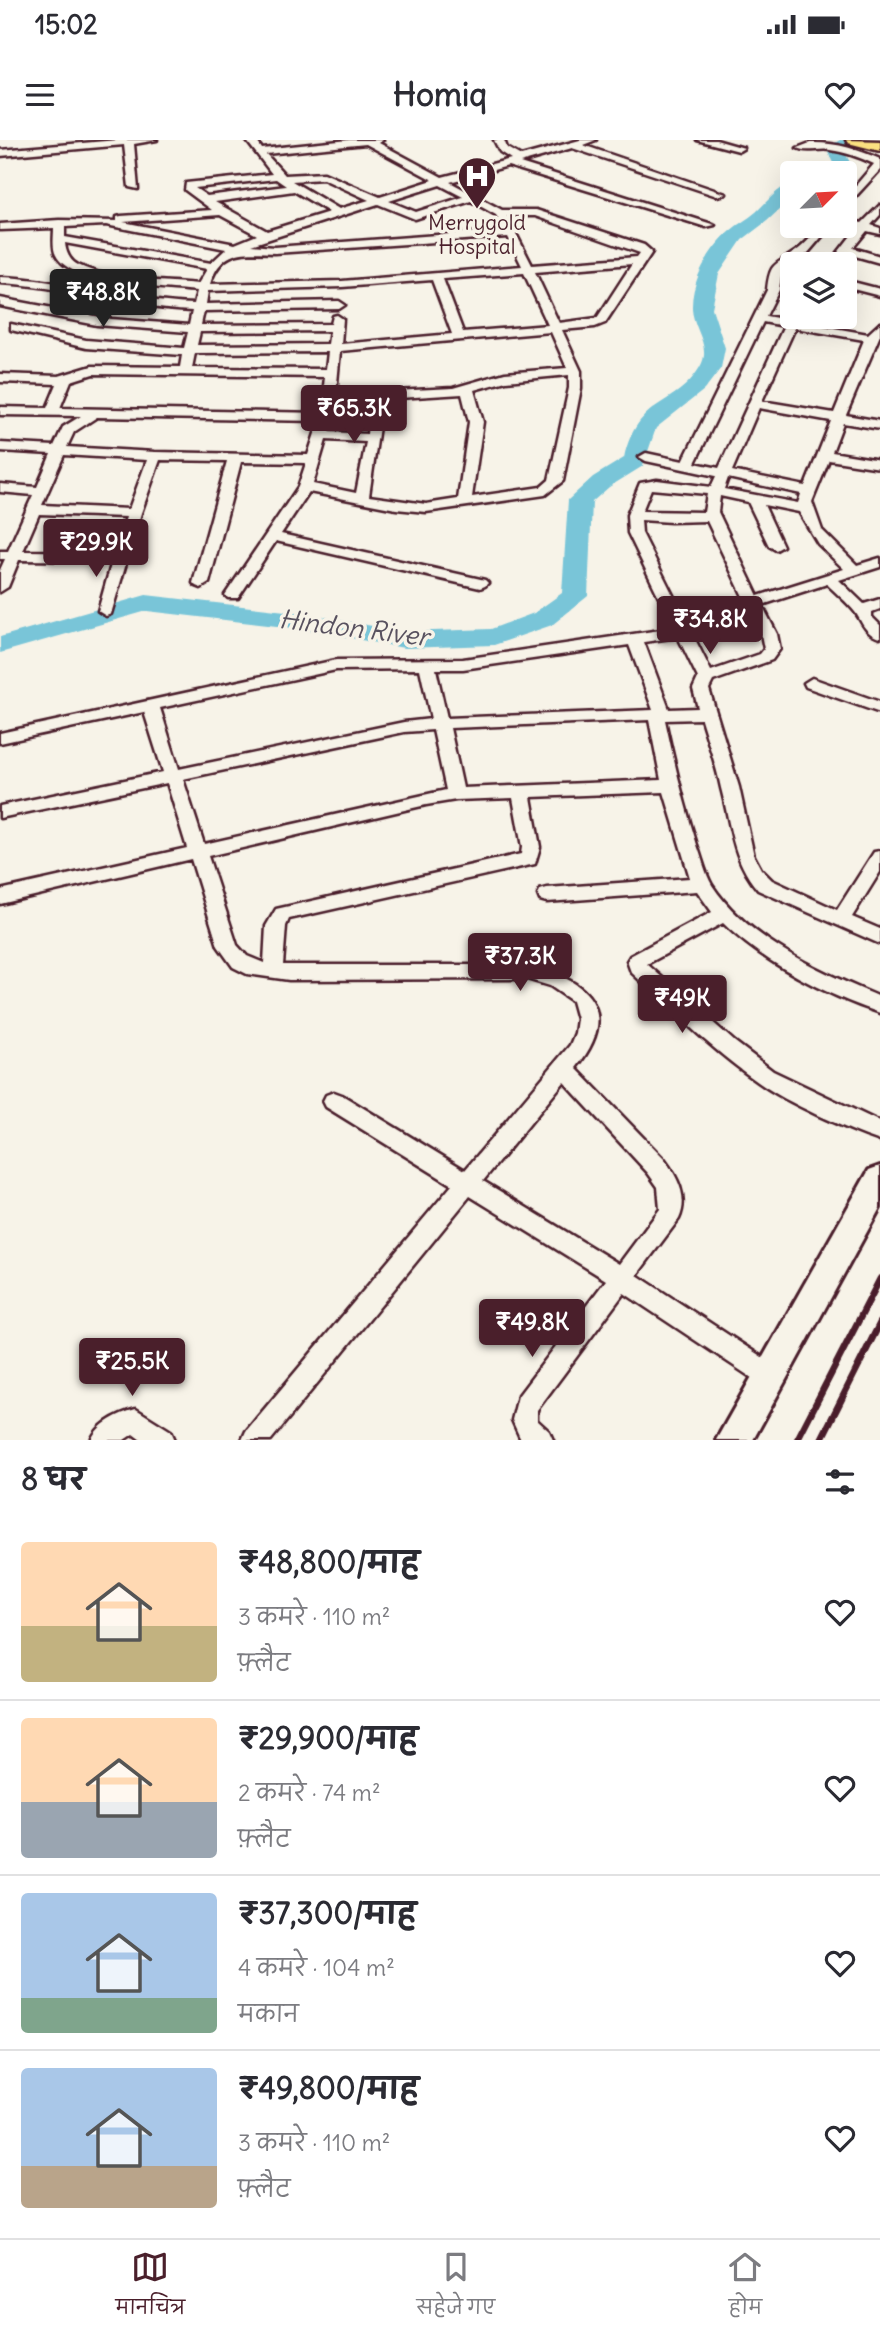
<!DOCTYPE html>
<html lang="hi">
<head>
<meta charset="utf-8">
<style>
  body { margin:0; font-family:Delius,"Playpen Sans Deva",sans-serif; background:#f2f2f3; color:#2b2b33; height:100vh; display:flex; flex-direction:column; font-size:26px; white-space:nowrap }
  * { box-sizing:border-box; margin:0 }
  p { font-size:23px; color:#7c7c81 }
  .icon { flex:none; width:38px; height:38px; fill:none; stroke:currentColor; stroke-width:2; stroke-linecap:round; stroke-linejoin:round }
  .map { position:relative; height:1300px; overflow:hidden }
  .sheet { display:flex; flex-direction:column; background:#fff; flex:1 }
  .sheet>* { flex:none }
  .needle { width:46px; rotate:66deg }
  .buttons { position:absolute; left:780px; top:21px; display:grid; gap:14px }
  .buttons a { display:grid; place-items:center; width:77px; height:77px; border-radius:7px; background:#fff; box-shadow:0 7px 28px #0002; font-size:35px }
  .price { position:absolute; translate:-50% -60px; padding:0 16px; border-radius:7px; background:#4a1f2b; color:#fff; font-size:23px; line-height:46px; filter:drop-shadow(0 2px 4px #0008) }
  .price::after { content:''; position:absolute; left:50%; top:42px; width:21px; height:16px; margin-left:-10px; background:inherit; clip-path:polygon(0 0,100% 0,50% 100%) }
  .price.on { background:#222; color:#fff }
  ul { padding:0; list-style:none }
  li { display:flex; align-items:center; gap:21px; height:175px; padding:0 21px }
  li+li { border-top:2px solid #e1e1e2 }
  li span { display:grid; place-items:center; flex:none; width:196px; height:140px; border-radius:7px; color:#555 }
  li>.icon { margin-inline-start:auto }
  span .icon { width:84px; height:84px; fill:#fffc; stroke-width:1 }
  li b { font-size:30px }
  h2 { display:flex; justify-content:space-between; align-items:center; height:84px; padding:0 21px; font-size:30px }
  .status { display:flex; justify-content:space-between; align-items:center; height:49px; padding:0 35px; background:#fff; direction:ltr }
  .status svg { height:19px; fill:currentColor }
  header { display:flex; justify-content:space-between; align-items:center; height:91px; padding:0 21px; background:#fff; font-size:32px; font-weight:700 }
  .tabs { display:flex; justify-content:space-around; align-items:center; height:98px; border-top:2px solid #e1e1e2; background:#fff; font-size:19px; color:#7c7c81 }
  .tabs a { display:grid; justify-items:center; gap:4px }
  .tabs .on { color:#4a1f2b }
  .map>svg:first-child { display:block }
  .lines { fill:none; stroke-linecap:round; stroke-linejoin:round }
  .river { fill:#79c5d8; fill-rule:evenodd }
  .minor-casing { stroke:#4a1f2b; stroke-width:5 }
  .secondary-casing { stroke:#4a1f2b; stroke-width:6 }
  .trunk-casing { stroke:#4a1f2b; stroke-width:5 }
  .minor { fill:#f7f3e8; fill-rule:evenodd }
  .secondary { fill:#f7f3e8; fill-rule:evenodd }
  .trunk { fill:#fbe080; fill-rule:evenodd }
  .rail { stroke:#4a1f2b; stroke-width:7 }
  .labels { text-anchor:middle; stroke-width:7; stroke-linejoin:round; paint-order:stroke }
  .far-poi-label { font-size:21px; fill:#4a1f2b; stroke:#f7f3e8 }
  .water-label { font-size:26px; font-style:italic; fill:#58515f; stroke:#f7f3e8 }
</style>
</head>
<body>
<div class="status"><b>15:02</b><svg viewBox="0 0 49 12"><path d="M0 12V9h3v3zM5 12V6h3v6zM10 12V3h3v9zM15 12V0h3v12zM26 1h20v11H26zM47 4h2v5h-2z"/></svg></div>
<header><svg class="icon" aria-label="menu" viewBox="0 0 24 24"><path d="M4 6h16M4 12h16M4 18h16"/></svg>Homiq<svg class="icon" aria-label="heart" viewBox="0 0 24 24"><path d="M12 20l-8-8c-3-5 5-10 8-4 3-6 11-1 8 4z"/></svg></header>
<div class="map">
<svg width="880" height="1300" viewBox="0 0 880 1300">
  <rect width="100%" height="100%" fill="#f7f3e8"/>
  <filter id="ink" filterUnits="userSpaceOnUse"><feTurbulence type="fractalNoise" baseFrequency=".0143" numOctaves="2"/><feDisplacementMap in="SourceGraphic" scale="14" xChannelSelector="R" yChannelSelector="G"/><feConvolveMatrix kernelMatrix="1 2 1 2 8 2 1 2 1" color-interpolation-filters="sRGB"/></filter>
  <g filter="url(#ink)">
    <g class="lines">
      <path class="river" d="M840,0H863L843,10L851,24L843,33H826L833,23L826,8Z
        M793,43V57L767,81L742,100L719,134L712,168L725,208L721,228L704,250L656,288L643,326L609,347L592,362L588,456L552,485L494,505L404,508L303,489L147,471L0,513V497L146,455L303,473L404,492L491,489L534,473L562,453L568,360L593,337L624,318C638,256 675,269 700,227C713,206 691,187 692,166C692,139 710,108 730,91C738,84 748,79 756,72C767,62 778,47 793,43Z"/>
      <g class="minor-casing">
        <path id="minor" d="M118,0H157L134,4L138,49L129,47L124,5L0,16V10Z
          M246,0H256L262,9L349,0H383L379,3L442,37L511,19L500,12L494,0H504L507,8L521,16L580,0H596L583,5L726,54L717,56L572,8L520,23L715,85L706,87L508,26L450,42L502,70H536L644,105L652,112L605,183L595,187L562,190L581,231V248L563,341L545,355L426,372L396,369L309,352L281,394L485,440L488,443L485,446L480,448L276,401L238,458H228L225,455L298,347L306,323L241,322L209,443L201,448L196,446L193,443L227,321L160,320L141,373L111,474L106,476L98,471L112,421L19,420L8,447L0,452V430L5,419H0V411H8L33,355L0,352V344L37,347L51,314L0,311V303L54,306L63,287L81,276L0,275V267L47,268L57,244L0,242V234L59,236L92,226L180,227L182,215L86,208L11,190V184L86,200L184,208L188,192L97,185L0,166V158L111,179L189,185L192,171C125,168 65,146 0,143V137C66,139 127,162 194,164L197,151C164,147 72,147 56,115C52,108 54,96 54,88L0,90V84L59,80L117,81V77L121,76L212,70L185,50L186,43L272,34ZM366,4L433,40L380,57L324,33L285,35L266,14ZM276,39L286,46L207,56L195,48ZM323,39L369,60L339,69L292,41ZM440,45L463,57L416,72L389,61ZM294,51L329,72L267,91L215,62ZM471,61L496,75L505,90L275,107L251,105L378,64L415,79ZM220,75L257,95L235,104L123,82ZM507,76H535L640,113L637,117L532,125ZM106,85L226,109L211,123L65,97V87ZM508,97L522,126L342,141L210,144C222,108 244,112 275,113ZM65,103L207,129L198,144C160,140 114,142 78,125C70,121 66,113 65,103ZM632,124L597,178L559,183L535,132ZM524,133L548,185L463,192L443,139ZM432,140L452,194L341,204L343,179L337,175L333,176L331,184L201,185L204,171L339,169L345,165L339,161L206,164L208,151L342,147ZM330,191L328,204L197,205L200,192ZM551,192L567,228L505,233L453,248L336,254L340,211ZM328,212L326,229L192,228L195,213ZM93,234L325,237L321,273L60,268L71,241ZM569,235V248L549,340L541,347L472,357L483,282L474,250L506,241ZM462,254L469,282L458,359L426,364L369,356L383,259ZM370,260L367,294L329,292L335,262ZM97,277L319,281L308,315L155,312L67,307L74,292ZM326,300L366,302L356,353L313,344ZM64,315L147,320L129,369L42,365ZM39,374L126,377L115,412L23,411Z
          M697,0H716L744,8L739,11Z
          M810,3C834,2 858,9 880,19V30L845,68V58L874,24C861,18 846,12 830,10C820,8 805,13 797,8Z
          M880,65V75L871,85L880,88V94L867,91L853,108L880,116V123L848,114L840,124H829L857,88L845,85V79L862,83Z
          M820,86H831L807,114L782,128L779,150L766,176L868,194L880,183V195L846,275L880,281V289L843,283L832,312L880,320V328L829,320L812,362L822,390L857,425L880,418V427L839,440L864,464L880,459V469L872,472V477L880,485V498C864,494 861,479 855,472C847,462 836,453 827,444L762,465L777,494L780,509L772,520L713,541L709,549L739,647L754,716L761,729L772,740L837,770L874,712L880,711V732L852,777L880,789V804L758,750C732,720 731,685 721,648C716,624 708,602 701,579L665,580C674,622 684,664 697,705C702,718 705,733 712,745C749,801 821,832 880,857V873C826,855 764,823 723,783L647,824L735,902L773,931L880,982V1001C846,989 787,963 758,942C712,910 672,870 631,832L627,821L630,816L712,772L697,751L547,762L540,760L538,755L540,750L547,748L690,738L664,652L531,657L540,707L535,724L289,779L286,786L283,825H527C587,839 623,870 576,928L664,1019C677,1036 689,1057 679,1079L637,1135L779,1228L782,1236L779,1244L770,1247L761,1244L624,1153L537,1270V1280L549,1291L553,1300H521L512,1280L518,1256L606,1140L470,1056L271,1300H242L246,1291L452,1045L326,967L323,961L326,955L334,952L342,955L465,1030L570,905L575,893L577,879L572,861L550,846L527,839L289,840L247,834L233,827L218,806L191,719L0,764V750L187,708L167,643L0,678V666L163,632L144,572L0,603V593L336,520L463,519L674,488L628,393L627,375L640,343L657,340L711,347L716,336L646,321L639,317L646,313L683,321L767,150C770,121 775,126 796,111C805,105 813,95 820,86ZM763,182L784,186L719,328L695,323ZM795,188L864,200L834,273L762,261ZM759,268L831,281L805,346L732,331ZM728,338L801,354L798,363L724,349ZM651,349L707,354L704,372L642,371ZM720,356L748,362L769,406L776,410L783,406L764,365L799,372L818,404L844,429L758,456L718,372ZM641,380L671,382L707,381L761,494L764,509L760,514L711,531L642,393ZM678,497L698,538L693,549L698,568L669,569L644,502ZM629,505L653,570L447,578L436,529H463ZM420,529L431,579L404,582L179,629L160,568L336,530ZM649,580L661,640L463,648L450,588ZM433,590L446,650L204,704L183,639L404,592ZM513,658L522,707L521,714L276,769L266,786L264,823L247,816L237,805L208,716L426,665L456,660ZM564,942L648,1033L658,1047L660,1069L619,1124L483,1041Z
          M845,140L880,149V156L845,147Z
          M812,538L880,562V573L806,547L804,543Z
          M136,1269L171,1291L175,1300H141L133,1294L124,1300H91C99,1283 118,1274 136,1269Z"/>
      </g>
      <g class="secondary-casing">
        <path id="secondary" d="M880,1026V1068L753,1300H716L869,1030Z"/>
      </g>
      <g class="trunk-casing">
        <path id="trunk" d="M846,0L880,1V11L848,3Z"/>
      </g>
      <use href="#minor" class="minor"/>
      <use href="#secondary" class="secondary"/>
      <use href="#trunk" class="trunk"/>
      <path class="rail" d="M797,1300L880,1139
        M821,1300L880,1183"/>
    </g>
  </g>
  <defs>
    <g id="hospital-pin" transform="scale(2.0125)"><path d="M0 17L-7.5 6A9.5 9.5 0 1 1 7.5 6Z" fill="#4a1f2b" stroke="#f7f3e8"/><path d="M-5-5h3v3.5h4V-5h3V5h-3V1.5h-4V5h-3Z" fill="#fff"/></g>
  </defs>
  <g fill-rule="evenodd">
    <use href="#hospital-pin" x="477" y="36"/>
  </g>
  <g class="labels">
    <g class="far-poi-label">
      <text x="477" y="90">Merrygold<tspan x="477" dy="24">Hospital</tspan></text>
    </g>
    <g class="water-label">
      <text transform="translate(354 488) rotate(7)" y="9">Hindon River</text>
    </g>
  </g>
</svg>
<div class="buttons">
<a><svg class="needle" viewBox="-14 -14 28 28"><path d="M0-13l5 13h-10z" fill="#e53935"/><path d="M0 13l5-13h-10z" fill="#7c7c81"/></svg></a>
<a><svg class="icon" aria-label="layers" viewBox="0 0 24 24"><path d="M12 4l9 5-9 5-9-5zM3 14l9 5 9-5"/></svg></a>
</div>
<b class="price on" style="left:103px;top:189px">₹48.8K</b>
<b class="price" style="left:354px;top:305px">₹65.3K</b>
<b class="price" style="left:96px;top:439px">₹29.9K</b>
<b class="price" style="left:710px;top:516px">₹34.8K</b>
<b class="price" style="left:520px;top:853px">₹37.3K</b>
<b class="price" style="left:682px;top:895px">₹49K</b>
<b class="price" style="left:532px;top:1219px">₹49.8K</b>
<b class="price" style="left:132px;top:1258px">₹25.5K</b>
</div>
<section class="sheet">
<h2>8 घर<svg class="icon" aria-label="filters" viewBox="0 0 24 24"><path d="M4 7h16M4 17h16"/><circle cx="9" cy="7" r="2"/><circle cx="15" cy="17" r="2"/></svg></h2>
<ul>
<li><span style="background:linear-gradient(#ffd9b3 60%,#c2b280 0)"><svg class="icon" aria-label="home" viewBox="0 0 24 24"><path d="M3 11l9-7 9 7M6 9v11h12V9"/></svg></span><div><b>₹48,800/माह</b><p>3 कमरे · 110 m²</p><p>फ़्लैट</p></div><svg class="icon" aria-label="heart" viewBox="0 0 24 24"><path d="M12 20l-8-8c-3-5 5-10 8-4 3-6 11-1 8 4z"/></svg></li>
<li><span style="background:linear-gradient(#ffd9b3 60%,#9aa5b1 0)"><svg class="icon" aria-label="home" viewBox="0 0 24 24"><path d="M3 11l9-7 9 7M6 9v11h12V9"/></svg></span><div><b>₹29,900/माह</b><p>2 कमरे · 74 m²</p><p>फ़्लैट</p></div><svg class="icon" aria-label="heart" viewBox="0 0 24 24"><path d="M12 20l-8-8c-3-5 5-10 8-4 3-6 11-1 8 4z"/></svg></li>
<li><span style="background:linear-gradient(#a9c7e8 75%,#7fa58c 0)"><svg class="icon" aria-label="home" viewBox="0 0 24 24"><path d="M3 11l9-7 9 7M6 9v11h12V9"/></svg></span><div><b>₹37,300/माह</b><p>4 कमरे · 104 m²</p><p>मकान</p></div><svg class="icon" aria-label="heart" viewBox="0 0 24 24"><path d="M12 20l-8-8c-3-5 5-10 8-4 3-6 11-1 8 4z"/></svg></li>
<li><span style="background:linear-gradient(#a9c7e8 70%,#b9a48a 0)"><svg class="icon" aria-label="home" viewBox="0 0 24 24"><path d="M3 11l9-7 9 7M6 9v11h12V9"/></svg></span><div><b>₹49,800/माह</b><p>3 कमरे · 110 m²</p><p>फ़्लैट</p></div><svg class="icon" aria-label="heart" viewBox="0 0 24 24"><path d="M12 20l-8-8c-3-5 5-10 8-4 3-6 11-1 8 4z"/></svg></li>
</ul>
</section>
<nav class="tabs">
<a class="on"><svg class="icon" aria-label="map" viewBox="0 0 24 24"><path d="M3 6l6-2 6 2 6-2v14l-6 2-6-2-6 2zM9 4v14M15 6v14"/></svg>मानचित्र</a>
<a><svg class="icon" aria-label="saved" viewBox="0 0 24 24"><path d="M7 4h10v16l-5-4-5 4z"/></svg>सहेजे गए</a>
<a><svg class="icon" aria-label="home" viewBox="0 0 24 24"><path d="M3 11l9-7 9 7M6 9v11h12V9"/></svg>होम</a>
</nav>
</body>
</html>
